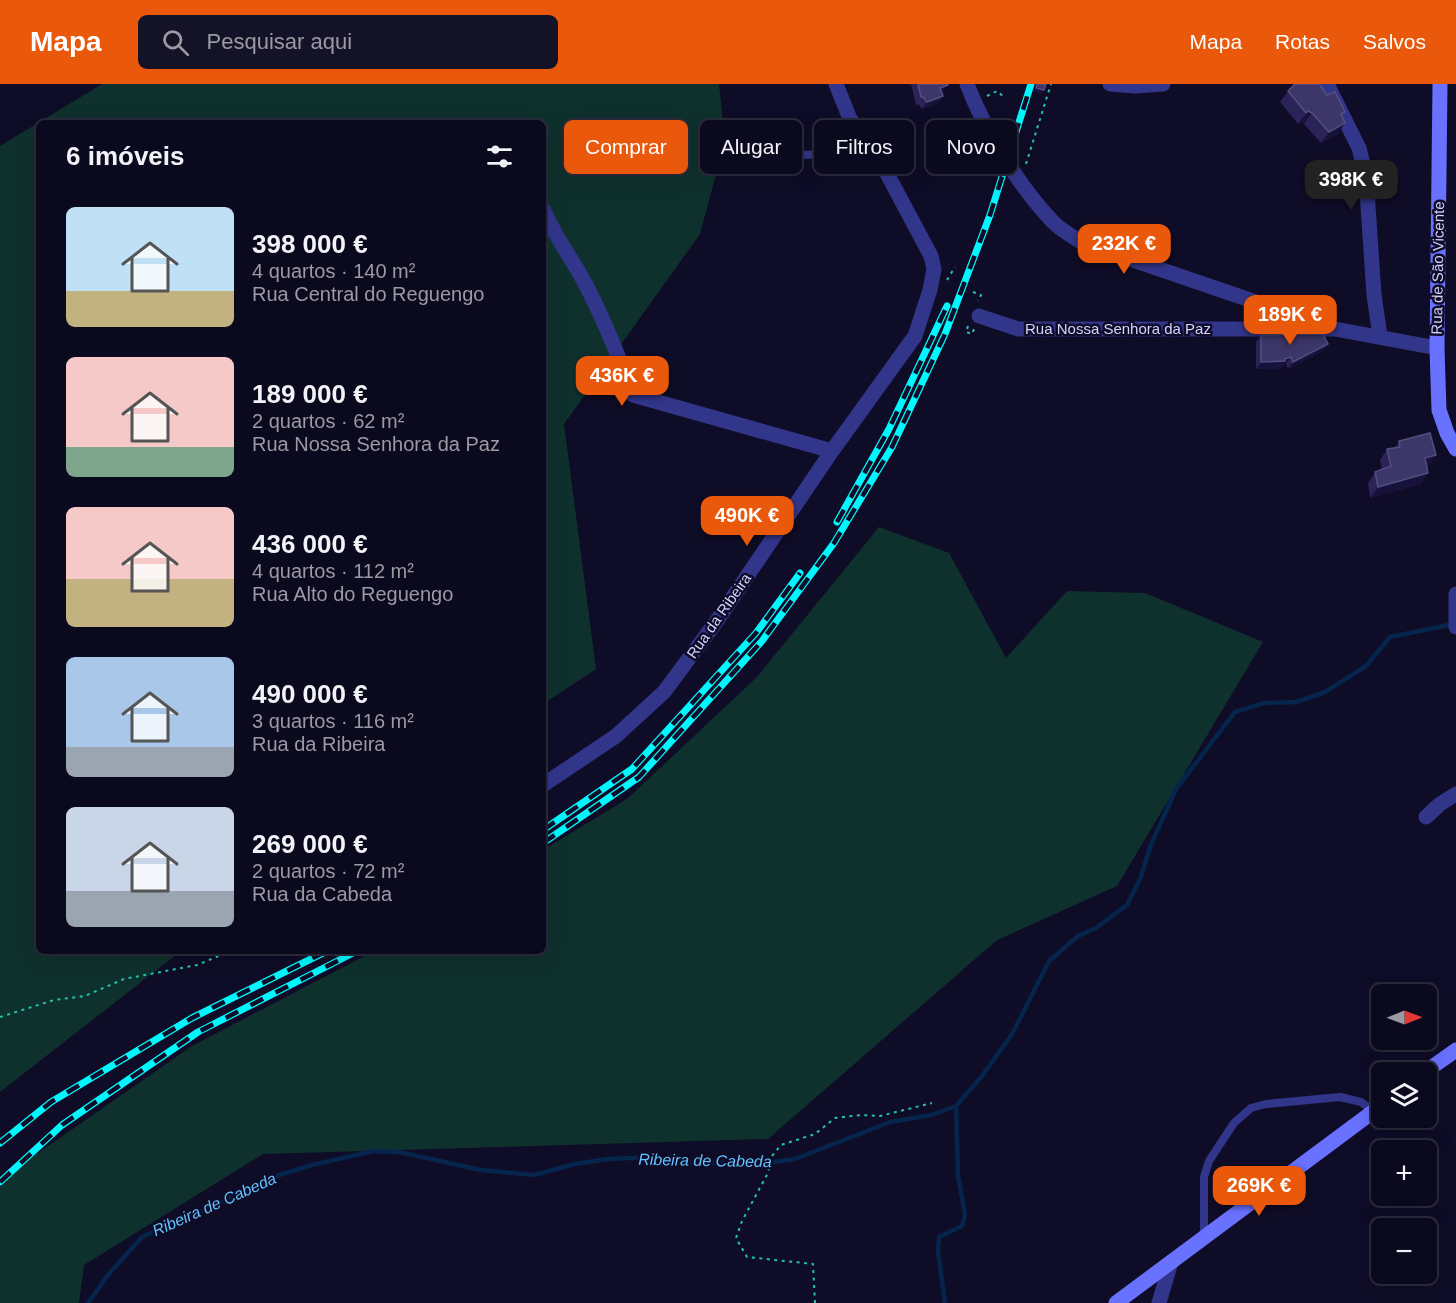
<!DOCTYPE html>
<html lang="pt">
<head>
<meta charset="utf-8">
<style>
  body { margin:0; font-family:Arial,sans-serif; background:#141226; color:#f1f3f6; height:100vh; display:flex; flex-direction:column; font-size:22px; white-space:nowrap }
  * { box-sizing:border-box; margin:0 }
  p { font-size:20px; color:#9a9aa4 }
  .icon { flex:none; width:33px; height:33px; fill:none; stroke:currentColor; stroke-width:2; stroke-linecap:round; stroke-linejoin:round }
  .map { position:relative; flex:1; overflow:hidden }
  .drawer { position:absolute; left:36px; top:36px; width:510px; height:834px; display:flex; flex-direction:column; background:#0b091d; border-radius:9px; box-shadow:0 6px 24px #0002,0 0 0 2px #2b2a3b }
  .drawer>* { flex:none }
  .hud { position:absolute; left:564px; top:36px; width:570px; height:54px; display:flex; gap:12px }
  .needle { width:39px; rotate:89deg }
  .controls { position:absolute; left:1371px; top:900px; display:grid; gap:12px }
  .controls a { display:grid; place-items:center; width:66px; height:66px; border-radius:9px; background:#0b091d; box-shadow:0 6px 24px #0002,0 0 0 2px #2b2a3b; font-size:30px }
  .price { position:absolute; translate:-50% -51px; padding:0 14px; border-radius:12px; background:#ea580c; color:#fff; font-size:20px; line-height:39px; filter:drop-shadow(0 2px 3px #0008) }
  .price::after { content:''; position:absolute; left:50%; top:36px; width:18px; height:14px; margin-left:-9px; background:inherit; clip-path:polygon(0 0,100% 0,50% 100%) }
  .price.on { background:#222; color:#fff }
  ul { padding:0; list-style:none }
  li { display:flex; align-items:center; gap:18px; height:150px; padding:0 30px }
  li span { display:grid; place-items:center; flex:none; width:168px; height:120px; border-radius:9px; color:#555 }
  li>.icon { margin-inline-start:auto }
  span .icon { width:72px; height:72px; fill:#fffc; stroke-width:1 }
  li b { font-size:26px }
  h2 { display:flex; justify-content:space-between; align-items:center; height:72px; padding:0 30px; font-size:26px }
  .chip { padding:0 21px; border-radius:9px; background:#0b091d; box-shadow:0 6px 24px #0002,0 0 0 2px #2b2a3b; font-size:21px; line-height:54px }
  .chip.on { background:#ea580c; color:#fff }
  header { display:flex; align-items:center; gap:36px; box-sizing:border-box; height:84px; padding:0 30px; background:#ea580c; color:#fff }
  header strong { font-size:28px }
  nav { display:flex; gap:33px; margin-inline-start:auto; font-size:21px }
  .search { width:420px; height:54px; background:#141226; display:flex; align-items:center; gap:15px; box-sizing:border-box; padding:0 21px; border-radius:9px; color:#9a9aa4; font-size:22px }
  .map>svg:first-child { display:block }
  .green { fill:#0f312d }
  .lines { fill:none; stroke-linecap:round; stroke-linejoin:round }
  .stream { stroke:#06254c; stroke-width:4.5 }
  .path { stroke:#21c4ad; stroke-width:2; stroke-dasharray:3 4.5; stroke-linecap:butt }
  .service { stroke:#32368b; stroke-width:8 }
  .minor { stroke:#32368b; stroke-width:15 }
  .secondary { stroke:#6971ff; stroke-width:15 }
  .rail-casing { stroke:#00f7fd; stroke-width:7 }
  .rail { stroke:#0f0c27; stroke-width:4.5; stroke-dasharray:14; stroke-linecap:butt }
  .wall { fill:#2a2357 }
  .shaded-wall { fill:#17123c }
  .building { fill:#3c3669; stroke:#544e80; stroke-width:1.5 }
  .labels { text-anchor:middle; stroke-width:5; stroke-linejoin:round; paint-order:stroke }
  .street-label { font-size:15px; fill:#d4d2ff; stroke:#0f0c27 }
  .water-label { font-size:16px; font-style:italic; fill:#60c2ff; stroke:#0f0c27 }
</style>
</head>
<body>
<header>
<strong>Mapa</strong>
<div class="search"><svg class="icon" aria-label="search" viewBox="0 0 24 24"><circle cx="10" cy="10" r="6"/><path d="M15 15l6 6"/></svg>Pesquisar aqui</div>
<nav><a>Mapa</a><a>Rotas</a><a>Salvos</a></nav>
</header>
<div class="map">
<svg width="1456" height="1219" viewBox="0 0 1456 1219">
  <rect width="100%" height="100%" fill="#0f0c27"/>
  <path class="green" d="M102,0H719L725,57L700,150L564,340L596,585L543,620V39H39V867H181L0,1008V62Z
    M879,443L949,469L1006,574L1067,507L1145,509L1263,558L1117,802L997,856L768,1055L263,1070L84,1181L79,1219H0V1103L18,1083L192,962L374,867H543V766L627,715L757,593Z"/>
  <g class="lines">
    <path class="stream" d="M88,1219L108,1191L142,1153L217,1120L263,1096L312,1081L374,1067L399,1068L481,1086L534,1091L575,1080L608,1075L652,1073L695,1079L774,1078L795,1075L890,1038L932,1031L956,1022L982,992L1012,950L1049,877L1078,852L1096,844L1127,821L1141,793L1150,763L1176,705L1235,628L1264,619L1296,618L1325,608L1366,582L1390,553L1449,541
      M945,1219L938,1167L939,1153L962,1142L965,1131L958,1091L956,1022"/>
    <path class="path" d="M987,12L997,7L1005,14
      M1026,80L1051,0
      M947,196L955,183
      M973,208L981,211L978,217
      M968,242L966,248L972,250L974,245
      M0,933L54,916L85,912L124,895L197,881L231,867
      M815,1219L813,1180L747,1173L736,1154L742,1137L768,1089L772,1072L781,1061L815,1050L835,1034L861,1031L880,1032L932,1019"/>
    <path class="service" d="M756,72L876,69
      M1204,1152V1093L1209,1077L1234,1039L1251,1024L1266,1020L1340,1013L1361,1018L1373,1027"/>
    <path class="minor" d="M967,0C985,47 1018,101 1053,138C1061,146 1073,153 1083,159L1335,245
      M1110,0L1135,2L1163,0
      M1327,0L1359,64L1366,92L1374,211L1380,252
      M543,125C554,150 567,168 580,190C601,228 618,270 633,311L832,367
      M979,232L1018,245H1335L1437,264
      M1456,510V543
      M543,701L616,652L664,608L716,538L832,367L915,252L930,206L934,185L931,172L876,69L850,35L836,0
      M1426,733L1440,720L1456,710
      M1159,1219L1171,1178"/>
    <path class="secondary" d="M1440,0L1437,264L1439,326L1447,349L1456,365
      M1425,988L1456,966
      M1116,1219L1382,1021"/>
    <g class="rail-casing">
      <path id="rail" d="M837,438L889,345L947,222
        M543,746L632,685L756,549L800,489
        M543,759L639,693L762,557L834,459L892,363L945,250L990,131L1031,0
        M0,1059L51,1018L192,934L327,867
        M0,1098L62,1041L198,948L357,867"/>
    </g>
    <use href="#rail" class="rail"/>
  </g>
  <path class="wall" d="M908,0H948L942,9L943,12L938,19L922,25L918,20L916,21L911,0L909,1Z
    M1288,7L1342,32L1345,39L1338,50L1321,59L1304,40L1300,38L1298,40L1280,18Z
    M1261,251L1323,267L1288,285L1286,280L1282,282L1280,285H1256V258Z
    M1399,357L1436,371L1428,382L1427,383L1421,400L1370,414L1368,399L1375,388L1382,385L1380,376L1387,365L1395,364Z"/>
  <path class="shaded-wall" d="M1009,0H1019L1018,2Z
    M948,1L943,9L935,11L940,4Z
    M1036,4L1044,6L1041,10L1033,7Z
    M943,12L938,19L922,25L927,18Z
    M1308,27L1312,29L1304,40L1300,38L1298,40Z
    M1345,39L1338,50L1321,59L1329,48Z
    M1328,260L1323,267L1288,285L1293,278Z
    M1291,273L1286,280L1282,282L1280,285H1256L1261,278L1285,275Z
    M1436,371L1428,382L1417,385L1425,374Z
    M1428,389L1421,400L1370,414L1378,403Z"/>
  <path class="building" d="M918,0H948V1L940,4L943,12L927,18L923,13H921Z
    M1037,0H1046L1044,6L1036,4Z
    M1295,0H1319L1327,11L1335,8L1345,28L1341,30L1345,39L1329,48L1312,29L1308,27L1306,29L1288,7Z
    M1323,250L1328,260L1293,278L1291,273L1285,275V277L1261,278V251Z
    M1430,349L1436,371L1425,374L1428,389L1378,403L1375,388L1391,382L1387,365L1400,363L1399,357Z"/>
  <g class="labels">
    <g class="street-label">
      <text transform="translate(1438 184) rotate(-89)" y="5">Rua de São Vicente</text>
      <text x="1118" y="250">Rua Nossa Senhora da Paz</text>
      <text transform="translate(719 532) rotate(-55)" y="5">Rua da Ribeira</text>
    </g>
    <g class="water-label">
      <text transform="translate(705 1076) rotate(1)" y="6">Ribeira de Cabeda</text>
      <text transform="translate(214 1120) rotate(-24)" y="6">Ribeira de Cabeda</text>
    </g>
  </g>
</svg>
<div class="controls">
<a><svg class="needle" viewBox="-14 -14 28 28"><path d="M0-13l5 13h-10z" fill="#e53935"/><path d="M0 13l5-13h-10z" fill="#9a9aa4"/></svg></a>
<a><svg class="icon" aria-label="layers" viewBox="0 0 24 24"><path d="M12 4l9 5-9 5-9-5zM3 14l9 5 9-5"/></svg></a>
<a>+</a>
<a>−</a>
</div>
<b class="price on" style="left:1351px;top:127px">398K €</b>
<b class="price" style="left:1124px;top:191px">232K €</b>
<b class="price" style="left:1290px;top:262px">189K €</b>
<b class="price" style="left:622px;top:323px">436K €</b>
<b class="price" style="left:747px;top:463px">490K €</b>
<b class="price" style="left:1259px;top:1133px">269K €</b>
<div class="hud">
<a class="chip on">Comprar</a>
<a class="chip">Alugar</a>
<a class="chip">Filtros</a>
<a class="chip">Novo</a>
</div>
<section class="drawer">
<h2>6 imóveis<svg class="icon" aria-label="filters" viewBox="0 0 24 24"><path d="M4 7h16M4 17h16"/><circle cx="9" cy="7" r="2"/><circle cx="15" cy="17" r="2"/></svg></h2>
<ul>
<li><span style="background:linear-gradient(#bfe0f5 70%,#c2b280 0)"><svg class="icon" aria-label="home" viewBox="0 0 24 24"><path d="M3 11l9-7 9 7M6 9v11h12V9"/></svg></span><div><b>398 000 €</b><p>4 quartos · 140 m²</p><p>Rua Central do Reguengo</p></div></li>
<li><span style="background:linear-gradient(#f6c9c9 75%,#7fa58c 0)"><svg class="icon" aria-label="home" viewBox="0 0 24 24"><path d="M3 11l9-7 9 7M6 9v11h12V9"/></svg></span><div><b>189 000 €</b><p>2 quartos · 62 m²</p><p>Rua Nossa Senhora da Paz</p></div></li>
<li><span style="background:linear-gradient(#f6c9c9 60%,#c2b280 0)"><svg class="icon" aria-label="home" viewBox="0 0 24 24"><path d="M3 11l9-7 9 7M6 9v11h12V9"/></svg></span><div><b>436 000 €</b><p>4 quartos · 112 m²</p><p>Rua Alto do Reguengo</p></div></li>
<li><span style="background:linear-gradient(#a9c7e8 75%,#9aa5b1 0)"><svg class="icon" aria-label="home" viewBox="0 0 24 24"><path d="M3 11l9-7 9 7M6 9v11h12V9"/></svg></span><div><b>490 000 €</b><p>3 quartos · 116 m²</p><p>Rua da Ribeira</p></div></li>
<li><span style="background:linear-gradient(#c9d6e8 70%,#9aa5b1 0)"><svg class="icon" aria-label="home" viewBox="0 0 24 24"><path d="M3 11l9-7 9 7M6 9v11h12V9"/></svg></span><div><b>269 000 €</b><p>2 quartos · 72 m²</p><p>Rua da Cabeda</p></div></li>
</ul>
</section>
</div>
</body>
</html>
